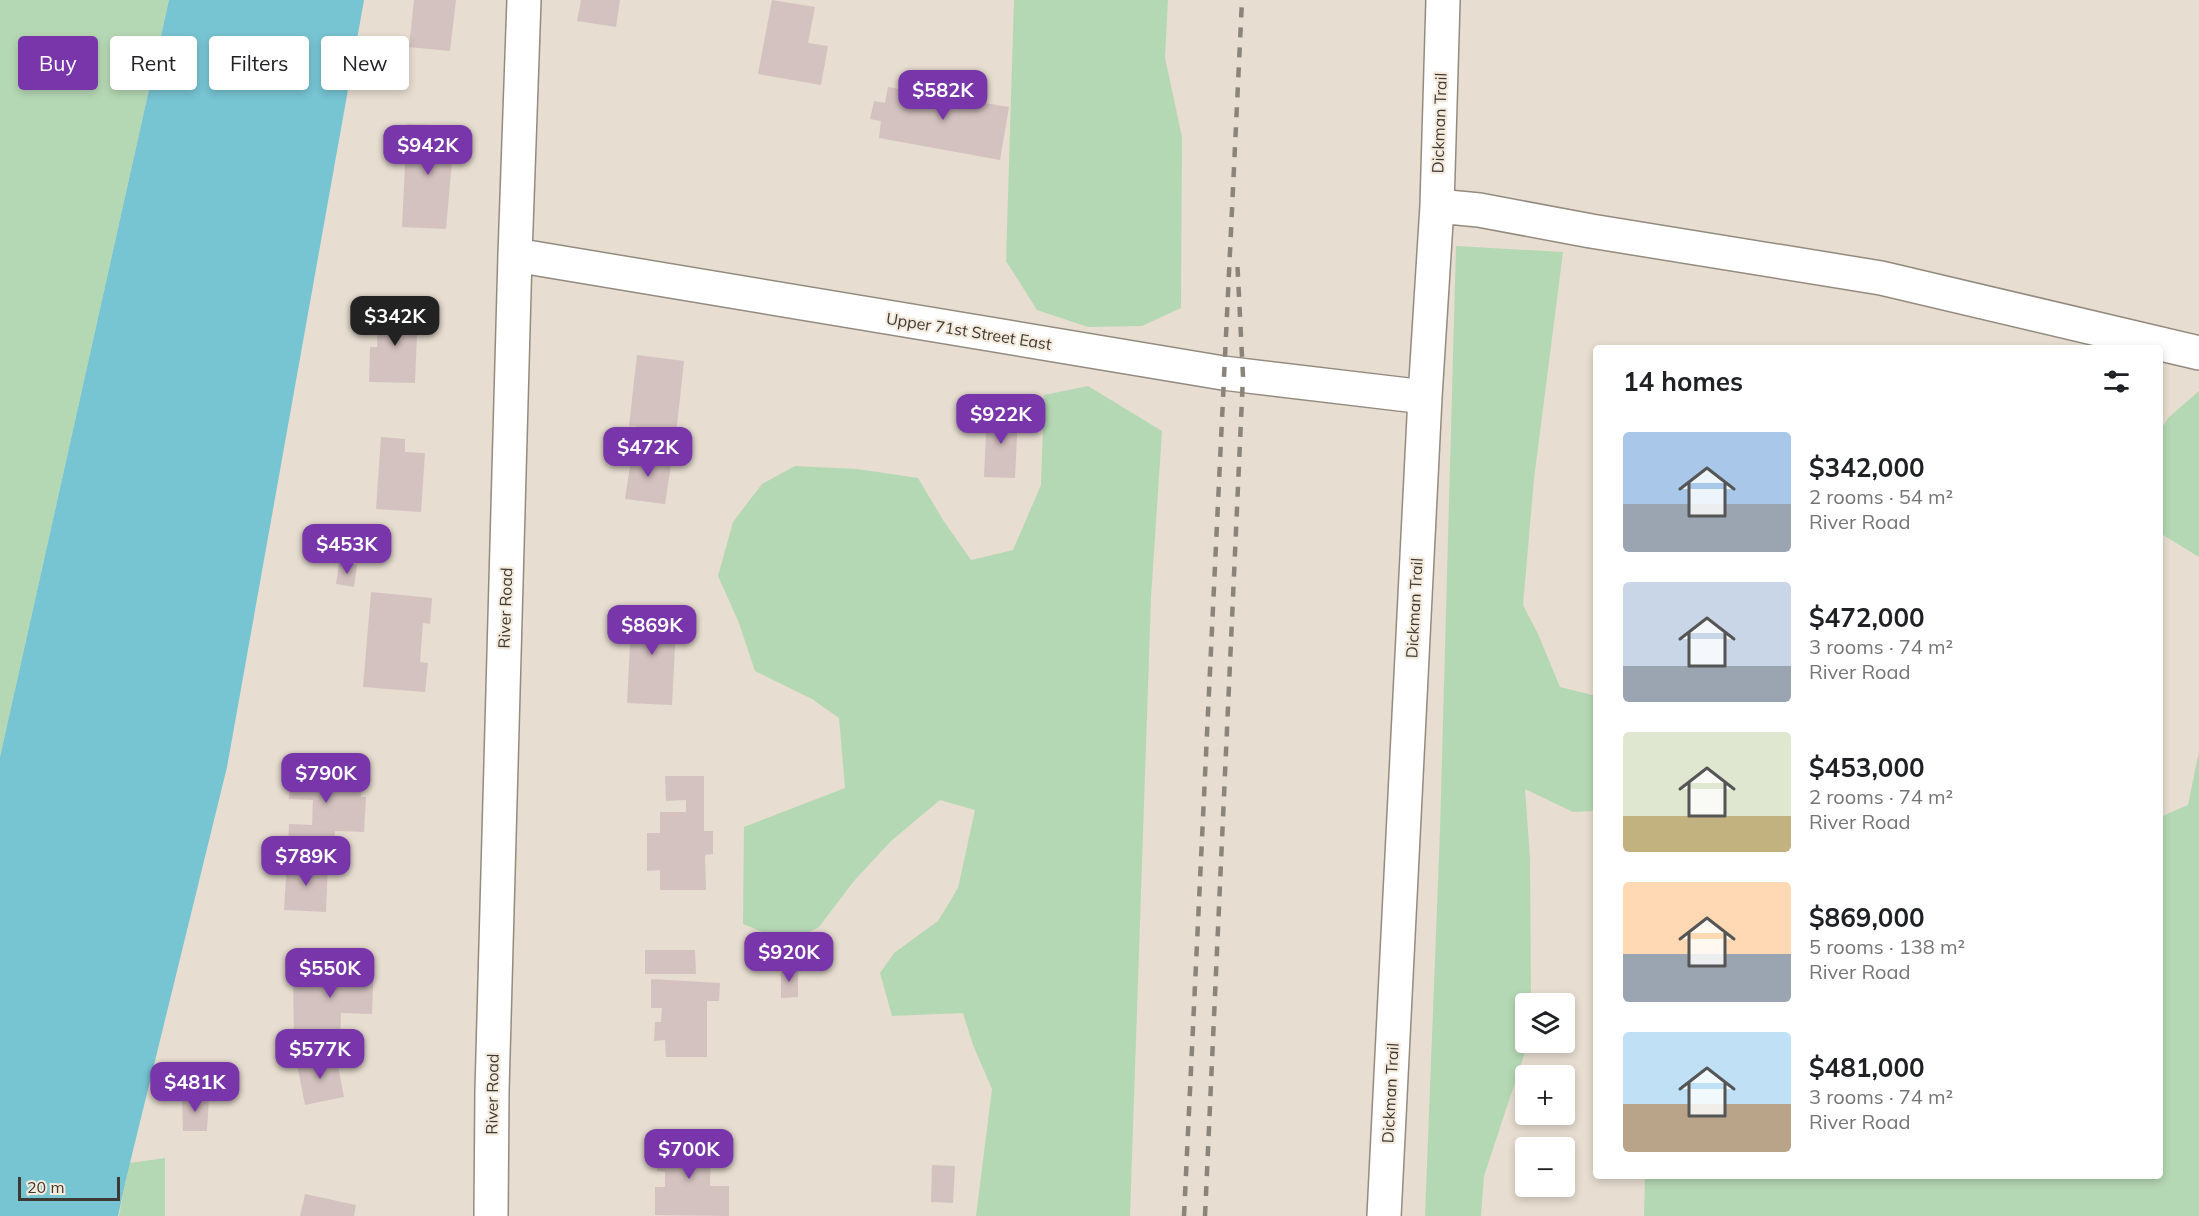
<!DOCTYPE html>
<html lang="en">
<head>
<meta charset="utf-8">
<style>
  body { margin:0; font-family:Mulish,sans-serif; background:#f6f6f6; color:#202124; height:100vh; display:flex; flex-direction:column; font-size:22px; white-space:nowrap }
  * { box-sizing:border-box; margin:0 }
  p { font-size:20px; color:#757577 }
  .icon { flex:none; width:33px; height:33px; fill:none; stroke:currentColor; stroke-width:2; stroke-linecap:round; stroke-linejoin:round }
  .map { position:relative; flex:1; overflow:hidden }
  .details { position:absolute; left:1593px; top:345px; width:570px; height:834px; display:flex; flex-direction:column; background:#fff; border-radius:6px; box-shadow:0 3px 9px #0003 }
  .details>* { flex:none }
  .guide { position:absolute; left:18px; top:36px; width:570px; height:54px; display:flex; gap:12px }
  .buttons { position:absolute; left:1515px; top:993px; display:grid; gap:12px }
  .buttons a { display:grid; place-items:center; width:60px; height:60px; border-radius:6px; background:#fff; box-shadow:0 3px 9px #0003; font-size:30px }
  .scale { position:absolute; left:18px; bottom:15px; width:102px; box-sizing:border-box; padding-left:6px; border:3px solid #3d3933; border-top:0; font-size:16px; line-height:21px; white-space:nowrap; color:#3d3933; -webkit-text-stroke:4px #f5ebdd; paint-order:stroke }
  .price { position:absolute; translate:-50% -51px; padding:0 14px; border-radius:12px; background:#7836aa; color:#fff; font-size:20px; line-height:39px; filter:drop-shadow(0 2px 3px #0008) }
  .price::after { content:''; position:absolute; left:50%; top:36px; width:18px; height:14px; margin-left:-9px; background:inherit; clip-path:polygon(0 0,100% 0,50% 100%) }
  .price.on { background:#222; color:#fff }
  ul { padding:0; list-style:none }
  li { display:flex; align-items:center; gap:18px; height:150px; padding:0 30px }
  li span { display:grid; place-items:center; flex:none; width:168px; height:120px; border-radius:6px; color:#555 }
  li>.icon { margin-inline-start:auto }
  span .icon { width:72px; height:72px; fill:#fffc; stroke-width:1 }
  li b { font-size:26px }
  h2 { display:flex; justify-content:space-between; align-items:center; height:72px; padding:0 30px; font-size:26px }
  .chip { padding:0 21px; border-radius:6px; background:#fff; box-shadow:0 3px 9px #0003; font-size:21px; line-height:54px }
  .chip.on { background:#7836aa; color:#fff }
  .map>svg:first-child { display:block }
  .green { fill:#b5d8b4 }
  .water { fill:#77c4d2 }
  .building { fill:#d4c2c0 }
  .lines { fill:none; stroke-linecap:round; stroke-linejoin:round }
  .minor-casing { stroke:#948b7f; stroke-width:36 }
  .minor { stroke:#fff; stroke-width:33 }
  .rail { stroke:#8a847a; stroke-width:4.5; stroke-dasharray:10 10; stroke-linecap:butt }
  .labels { text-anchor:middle; stroke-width:4.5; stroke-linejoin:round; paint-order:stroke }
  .street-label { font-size:16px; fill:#3d3933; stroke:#f5ebdd }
</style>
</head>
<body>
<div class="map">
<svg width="2199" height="1216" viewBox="0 0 2199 1216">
  <rect width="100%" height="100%" fill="#e7ddd0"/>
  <path class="green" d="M0,0H169L0,757Z
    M1014,0H1168L1165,58L1182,137L1181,308L1142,326L1088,327L1037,310L1006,261Z
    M1456,246L1563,252L1534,479L1523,605L1538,634L1560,687L1596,696V811L1573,812L1525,789L1530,858L1531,1003L1526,1004V1042L1528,1043L1484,1176L1481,1216H1425L1440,831Z
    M1088,386L1162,431L1151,598L1130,1216H976L992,1089L973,1045L963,1013L892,1016L880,973L894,953L938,921L958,888L975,810L940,800L891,841L854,881L819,927L788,943L743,924L744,827L845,788L839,718L812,699L755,671L739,623L718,576L733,522L762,484L795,466L857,469L918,478L943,520L971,560L1013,550L1041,485L1044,395Z
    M2199,391V557L2160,533V431L2168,418Z
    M2199,751V1216H1644L1645,1176H2160V817L2188,805Z
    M165,1158V1216H119L129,1163Z"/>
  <path class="water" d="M169,0H364L227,767L127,1175L118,1216H0V757Z"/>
  <path class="building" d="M414,0H456L450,51L409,47Z
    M581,0H620L616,27L577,21Z
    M772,0L815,7L808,43L828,46L821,85L758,74Z
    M942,76L963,80L960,99L1009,107L1000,160L879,138L881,121L870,119L874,101L885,103L888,87L939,96Z
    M407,124L455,126L446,229L402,227Z
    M378,308L418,309L415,383L369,382L370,347H377Z
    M637,355L684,361L674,453L633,448L636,426H629Z
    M987,411L1018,412L1015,478L984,477Z
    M381,437L405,439V452L425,453L421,512L376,509Z
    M632,453L672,458L665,504L625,499Z
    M339,563L357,565L354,587L336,584Z
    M371,592L432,598L430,624L423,623L420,662L428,663L425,692L363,687Z
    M632,606L677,608L672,705L627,703Z
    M290,762L318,763L317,769L362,770L361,797H366L364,832L335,831L334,849L288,847L289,824L312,825L313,800L289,799Z
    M665,776H704V831H713V854L705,855L706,890H660V870L647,871V833H660V812H686V800L666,801Z
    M287,862L328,864L326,912L284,910Z
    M645,950H695L696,974H645Z
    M315,958L374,961L372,1014L341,1013L340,1047L294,1044L293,971L314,972Z
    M781,969H798V997L781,998Z
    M651,979L720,983L719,1001H707V1057H666L665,1040L654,1041L655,1022H661L662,1008H651Z
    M336,1056L344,1097L305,1105L297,1064Z
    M182,1096L209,1097L207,1131H183Z
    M665,1136H711L710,1186H729V1216L655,1215V1187H665V1172L657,1171V1152H665Z
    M932,1165L955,1166L953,1203L931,1202Z
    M305,1194L356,1205L354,1216H300Z"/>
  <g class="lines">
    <g class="minor-casing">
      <path id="minor" d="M1437,206L1479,210L1591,231L1881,278L2199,353
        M515,255L1223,373L1425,397
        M491,1216L492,1091L515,255L524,0
        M1384,1216L1425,397L1437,206L1443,0"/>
    </g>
    <use href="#minor" class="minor"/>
    <path class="rail" d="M1184,1216L1242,0
      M1205,1216L1243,376L1237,257"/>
  </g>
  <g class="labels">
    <g class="street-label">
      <text transform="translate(1439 123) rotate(-88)" y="6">Dickman Trail</text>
      <text transform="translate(969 331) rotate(9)" y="6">Upper 71st Street East</text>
      <text transform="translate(505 608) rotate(-88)" y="6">River Road</text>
      <text transform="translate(1414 608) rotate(-87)" y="6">Dickman Trail</text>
      <text transform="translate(1390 1093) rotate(-87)" y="6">Dickman Trail</text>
      <text transform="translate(492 1094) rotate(-89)" y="6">River Road</text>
    </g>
  </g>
</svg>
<div class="buttons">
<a><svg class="icon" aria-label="layers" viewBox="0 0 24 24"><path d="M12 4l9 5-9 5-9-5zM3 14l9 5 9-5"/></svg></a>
<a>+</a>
<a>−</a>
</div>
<div class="scale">20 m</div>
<b class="price" style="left:943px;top:121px">$582K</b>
<b class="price" style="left:428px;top:176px">$942K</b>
<b class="price on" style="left:395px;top:347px">$342K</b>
<b class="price" style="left:1001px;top:445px">$922K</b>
<b class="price" style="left:648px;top:478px">$472K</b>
<b class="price" style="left:347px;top:575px">$453K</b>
<b class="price" style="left:652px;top:656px">$869K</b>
<b class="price" style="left:326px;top:804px">$790K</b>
<b class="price" style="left:306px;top:887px">$789K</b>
<b class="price" style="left:789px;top:983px">$920K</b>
<b class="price" style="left:330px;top:999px">$550K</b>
<b class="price" style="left:320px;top:1080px">$577K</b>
<b class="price" style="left:195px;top:1113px">$481K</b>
<b class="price" style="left:689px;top:1180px">$700K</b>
<div class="guide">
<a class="chip on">Buy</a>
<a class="chip">Rent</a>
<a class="chip">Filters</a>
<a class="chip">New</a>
</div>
<section class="details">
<h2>14 homes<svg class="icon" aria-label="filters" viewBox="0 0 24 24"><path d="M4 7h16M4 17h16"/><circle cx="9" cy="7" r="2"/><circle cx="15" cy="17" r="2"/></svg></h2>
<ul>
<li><span style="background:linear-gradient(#a9c7e8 60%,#9aa5b1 0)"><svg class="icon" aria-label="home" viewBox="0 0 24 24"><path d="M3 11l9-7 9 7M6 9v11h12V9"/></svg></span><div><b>$342,000</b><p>2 rooms · 54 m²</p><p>River Road</p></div></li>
<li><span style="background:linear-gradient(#c9d6e8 70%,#9aa5b1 0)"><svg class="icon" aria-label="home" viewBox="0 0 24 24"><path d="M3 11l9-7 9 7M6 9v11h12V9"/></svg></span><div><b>$472,000</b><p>3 rooms · 74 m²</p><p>River Road</p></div></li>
<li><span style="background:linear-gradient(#dfe7d0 70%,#c2b280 0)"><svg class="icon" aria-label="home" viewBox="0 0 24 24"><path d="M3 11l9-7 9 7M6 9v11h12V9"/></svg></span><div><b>$453,000</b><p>2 rooms · 74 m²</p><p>River Road</p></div></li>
<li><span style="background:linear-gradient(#ffd9b3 60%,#9aa5b1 0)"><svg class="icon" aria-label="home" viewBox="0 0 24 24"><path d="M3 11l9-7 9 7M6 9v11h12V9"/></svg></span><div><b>$869,000</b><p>5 rooms · 138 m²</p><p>River Road</p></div></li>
<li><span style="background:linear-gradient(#bfe0f5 60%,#b9a48a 0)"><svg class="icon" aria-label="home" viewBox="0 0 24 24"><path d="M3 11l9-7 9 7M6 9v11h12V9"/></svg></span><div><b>$481,000</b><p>3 rooms · 74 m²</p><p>River Road</p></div></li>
</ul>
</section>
</div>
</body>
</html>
